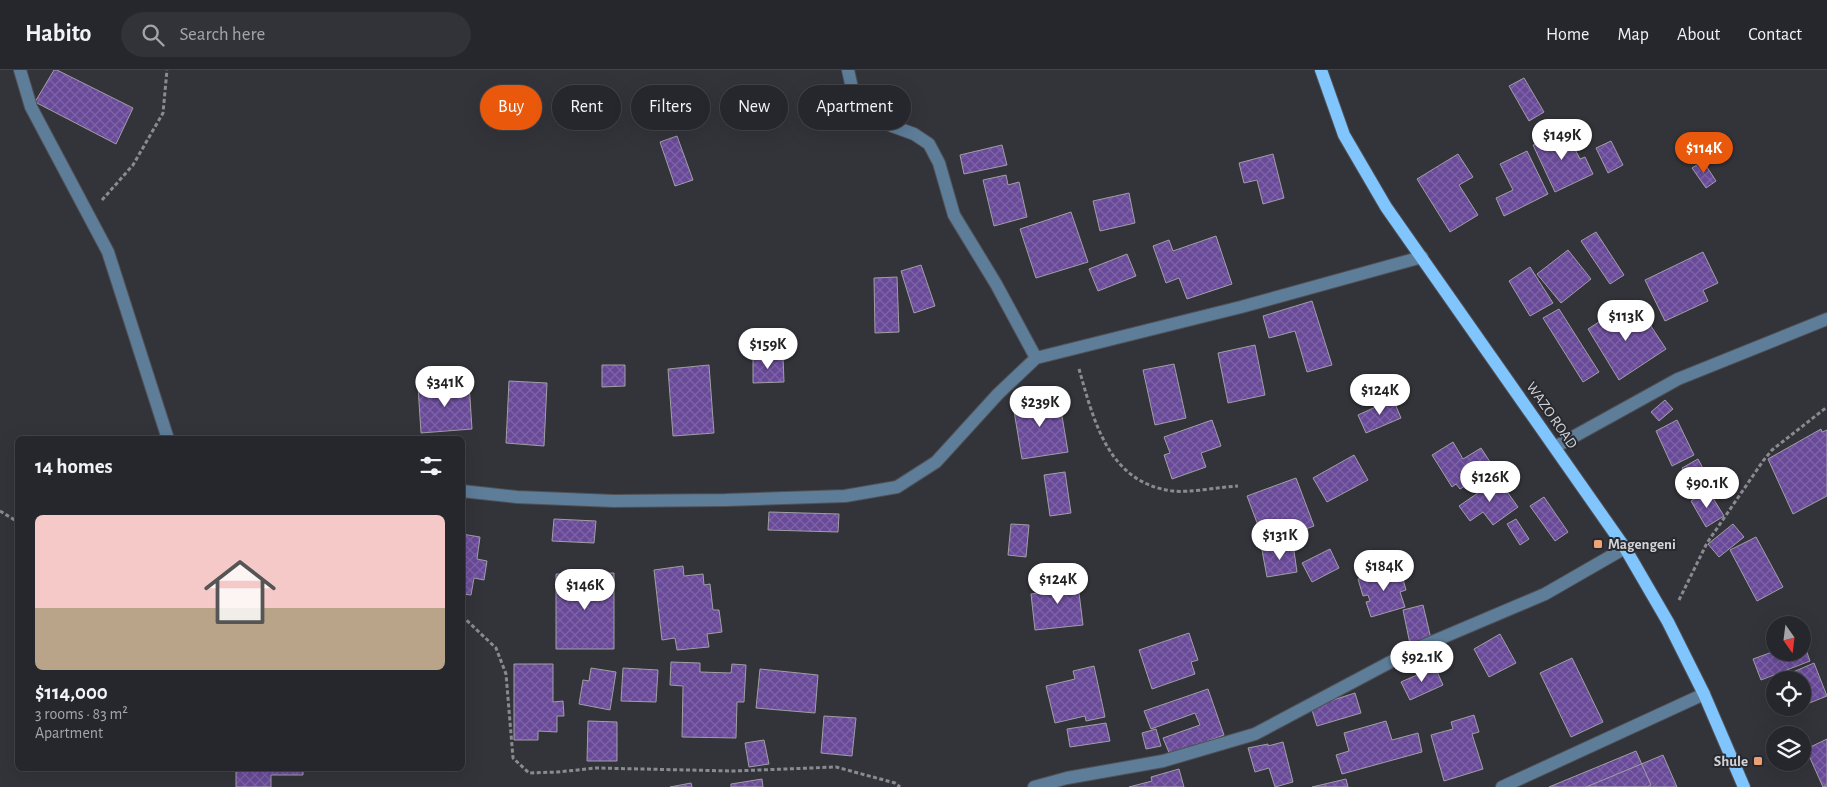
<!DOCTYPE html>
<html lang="en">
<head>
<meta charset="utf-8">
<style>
  body { margin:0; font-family:"Alegreya Sans",sans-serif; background:#323338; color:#f1f3f6; height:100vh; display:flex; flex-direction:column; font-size:19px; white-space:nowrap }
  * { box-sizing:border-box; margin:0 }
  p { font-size:16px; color:#a4a5a9 }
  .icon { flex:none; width:28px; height:28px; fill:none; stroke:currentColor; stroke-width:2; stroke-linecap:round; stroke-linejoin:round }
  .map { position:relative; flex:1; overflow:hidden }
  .sheet { position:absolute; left:15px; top:366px; width:450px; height:335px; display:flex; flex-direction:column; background:#26272c; border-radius:8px; box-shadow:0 5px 20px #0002,0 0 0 1px #424448 }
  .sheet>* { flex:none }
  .guide { position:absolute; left:480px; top:15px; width:475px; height:45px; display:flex; gap:10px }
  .needle { width:32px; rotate:166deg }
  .controls { position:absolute; left:1766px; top:546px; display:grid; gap:10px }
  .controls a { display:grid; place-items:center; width:45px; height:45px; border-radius:50%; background:#26272c; box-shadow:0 5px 20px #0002,0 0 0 1px #424448; font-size:25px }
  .price { position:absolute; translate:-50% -42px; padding:0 11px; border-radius:18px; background:#fff; color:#222; font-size:16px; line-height:32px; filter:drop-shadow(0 1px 2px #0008) }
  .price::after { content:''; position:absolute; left:50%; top:30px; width:15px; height:11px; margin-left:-8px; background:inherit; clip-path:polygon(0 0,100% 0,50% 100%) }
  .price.on { background:#ea580c; color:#fff }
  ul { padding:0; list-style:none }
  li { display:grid; align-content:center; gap:10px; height:265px; padding:0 20px }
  li span { display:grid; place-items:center; height:155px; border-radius:8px; color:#555 }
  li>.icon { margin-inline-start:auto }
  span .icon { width:90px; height:90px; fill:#fffc; stroke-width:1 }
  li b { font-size:21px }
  h2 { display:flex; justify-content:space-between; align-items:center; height:60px; padding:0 20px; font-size:21px }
  .pill { padding:0 18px; border-radius:22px; background:#26272c; box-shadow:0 5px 20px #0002,0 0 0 1px #424448; font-size:18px; line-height:45px }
  .pill.on { background:#ea580c; color:#fff }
  header { display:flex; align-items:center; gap:30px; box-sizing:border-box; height:70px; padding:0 25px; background:#26272c; border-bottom:1px solid #424448 }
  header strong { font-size:24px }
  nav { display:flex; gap:28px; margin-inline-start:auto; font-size:18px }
  .search { width:350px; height:45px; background:#323338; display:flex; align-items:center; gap:12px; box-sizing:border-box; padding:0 18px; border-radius:28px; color:#a4a5a9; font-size:19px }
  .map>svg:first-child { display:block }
  .building { fill:url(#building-cross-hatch); stroke:#a09ea4 }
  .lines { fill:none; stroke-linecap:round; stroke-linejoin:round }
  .minor-casing { stroke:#505156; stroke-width:14 }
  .major-casing { stroke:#505156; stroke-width:14 }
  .path { stroke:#8a8b90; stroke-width:3; stroke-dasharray:4 2.5; stroke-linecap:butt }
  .minor { stroke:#5d7d99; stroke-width:12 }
  .major { stroke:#80c5fd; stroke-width:12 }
  .poi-dot { fill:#efa377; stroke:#292a2f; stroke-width:2 }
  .labels { text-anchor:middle; stroke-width:4; stroke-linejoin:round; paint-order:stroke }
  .street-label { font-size:15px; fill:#d2d4d7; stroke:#292a2f }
  .poi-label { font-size:15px; font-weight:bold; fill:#d2d4d7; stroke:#292a2f; text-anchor:start }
</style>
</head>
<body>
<header>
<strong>Habito</strong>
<div class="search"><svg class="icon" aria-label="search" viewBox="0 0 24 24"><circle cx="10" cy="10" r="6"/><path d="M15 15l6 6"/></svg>Search here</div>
<nav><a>Home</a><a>Map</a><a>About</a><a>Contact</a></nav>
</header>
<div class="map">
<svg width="1827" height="717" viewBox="0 0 1827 717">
  <defs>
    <pattern id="building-cross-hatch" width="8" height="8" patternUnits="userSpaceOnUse" patternTransform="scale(1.25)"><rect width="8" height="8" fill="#694a99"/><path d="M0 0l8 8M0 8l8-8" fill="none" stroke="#7e63a6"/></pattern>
  </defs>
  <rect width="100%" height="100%" fill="#33343a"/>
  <path class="building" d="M54,0H57L133,38L116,74L35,32Z
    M1524,8L1544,42L1529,51L1509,16Z
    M1565,60L1580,89L1585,87L1593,104L1555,122L1533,75Z
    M677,66L693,110L675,116L660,72Z
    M1611,71L1623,95L1608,103L1596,78Z
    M1002,75L1007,95L964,104L960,85Z
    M1527,81L1548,124L1504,146L1496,128L1513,120L1500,94Z
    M1273,84L1284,128L1263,134L1257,110L1244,113L1239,93Z
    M1458,84L1473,107L1459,115L1478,145L1450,162L1417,109Z
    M1703,91L1716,111L1706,118L1692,98Z
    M1006,105L1008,115L1019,112L1027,147L994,156L983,110Z
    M1129,123L1135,153L1100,161L1093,131Z
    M1071,142L1088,192L1036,208L1020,159Z
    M1596,162L1624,205L1610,214L1581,171Z
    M1216,166L1232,214L1187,229L1179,208L1166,213L1153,176L1169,170L1173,181Z
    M1568,180L1591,209L1561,233L1537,204Z
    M1703,182L1718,213L1703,220L1708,231L1665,251L1645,210Z
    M1127,184L1136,206L1098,221L1089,199Z
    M921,195L935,236L914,243L901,201Z
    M1530,197L1553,233L1530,246L1509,211Z
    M897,207L899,262L875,263L874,208Z
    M1312,231L1332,295L1307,302L1295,261L1269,268L1263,246Z
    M1622,237L1633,255L1645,247L1666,279L1619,310L1588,259Z
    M1559,239L1599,302L1583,312L1543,248Z
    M1255,275L1265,325L1228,333L1218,283Z
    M783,286L784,312L753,313V288Z
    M1174,294L1186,348L1155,355L1143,300Z
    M602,295H625V316L602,317Z
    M709,295L714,363L673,366L668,299Z
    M509,311L547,313L544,376L506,373Z
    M469,313L472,359L421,363L418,316Z
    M1059,328L1068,382L1022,389L1013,335Z
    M1393,329L1401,348L1366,363L1358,345Z
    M1665,330L1673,339L1659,351L1651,342Z
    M1212,350L1221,376L1201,383L1206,397L1172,409L1164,385L1170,383L1164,367Z
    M1677,350L1694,385L1672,396L1656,361Z
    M1821,359L1822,362L1827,360V426L1793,444L1768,389Z
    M1453,372L1463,389L1481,378L1494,398L1460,419L1456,414L1452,417L1432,385Z
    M1354,385L1368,410L1327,432L1313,408Z
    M1698,389L1712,415L1695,424L1682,398Z
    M1065,402L1071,443L1050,446L1044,405Z
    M1296,408L1314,456L1265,474L1247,426Z
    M1498,409L1518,437L1493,455L1483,442L1470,451L1459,436Z
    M1708,420L1724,446L1706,457L1691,431Z
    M1544,427L1568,462L1555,471L1530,436Z
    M769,442L839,444L838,462L768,460Z
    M554,449L596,451L594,473L552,471Z
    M1516,449L1529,469L1520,475L1507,454Z
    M1011,454L1029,455L1026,487L1008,485Z
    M1733,454L1744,467L1719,487L1708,474Z
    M462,464L480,467L477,489L487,491L484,510L474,508L471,525L462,524Z
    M1756,467L1783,517L1757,531L1730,480Z
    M1293,474L1297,502L1267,507L1262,480Z
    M1330,479L1339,498L1312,512L1302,493Z
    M683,496L684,506L703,504L704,515L710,514L713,540H719L722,562L707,564L709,577L677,580L675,568L662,570L654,500Z
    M1400,498L1406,520L1400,522L1405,537L1371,547L1366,532L1370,531L1368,525L1363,526L1358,509Z
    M614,503V579H556V504Z
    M1077,507L1083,555L1035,560L1031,524L1045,522L1044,510Z
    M1423,535L1431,569L1410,574L1403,540Z
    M1189,563L1198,590L1191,592L1195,604L1152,619L1139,580Z
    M1500,564L1516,593L1489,607L1474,579Z
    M1803,571L1810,591L1761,610L1753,589L1775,581V582H1802Z
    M1572,588L1603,652L1571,667L1540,603Z
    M671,592L700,593V602L731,603L732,594L746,595L744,632H737L736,668L682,667L683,616L670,615Z
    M1814,593L1827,626L1802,636V610H1775V619L1772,611Z
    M514,594H553V632L563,631L564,646H557V662L538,661V670H514Z
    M1094,596L1105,647L1086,651L1085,646L1055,653L1046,616L1075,609L1073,601Z
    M1435,597L1443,615L1410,630L1401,612Z
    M591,598L616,602L610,640L579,634L583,610L589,611Z
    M623,598L658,600L656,632L621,631Z
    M760,599L818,605L815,643L756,638Z
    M1208,619L1224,665L1170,685L1163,668L1200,655L1195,643L1151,659L1144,641Z
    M1355,623L1361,643L1317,656L1311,637Z
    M1782,638H1800L1785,644Z
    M1474,645L1479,662L1472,664L1483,699L1444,711L1431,665L1453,659L1451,652Z
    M824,646L856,648L852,686L821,683Z
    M588,651L617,652V691H587Z
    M1386,651L1392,670L1418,663L1422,682L1342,704L1336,685L1349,681L1344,663Z
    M1106,653L1110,671L1070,677L1067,659Z
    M1156,659L1161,676L1146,679L1142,663Z
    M1827,669V716L1823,717L1806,679Z
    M764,670L769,694L749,697L745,673Z
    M1283,672L1293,712L1275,717L1269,698L1255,702L1248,678L1268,674V676Z
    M1636,681L1651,715L1647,717H1549Z
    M1663,685L1677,717H1586Z
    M236,699H303V705H271V717H236Z
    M1179,699L1184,717H1129L1152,711L1151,707Z
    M762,709L763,717H731V714Z
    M1346,709L1348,717H1312Z
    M691,713L692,717H670Z"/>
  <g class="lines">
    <g class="minor-casing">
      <path id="minor" d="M20,0L31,37L108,182L168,369
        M848,0L852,18L868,42L892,56L914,64L929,74L939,93L954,145L996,214L1036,288
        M1555,377L1678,309L1827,249
        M462,421L517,427L614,431L726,430L845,426L897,417L936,392L998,324L1036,288L1241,237L1422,187
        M1034,717L1067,708L1163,691L1255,664L1413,580L1545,524L1625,478
        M1502,717L1704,624"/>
    </g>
    <g class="major-casing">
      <path id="major" d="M1321,0L1344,65L1386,137L1625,478L1668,552L1704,624L1744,717"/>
    </g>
    <path class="path" d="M102,130L133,95L163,43L167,0
      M1079,299C1094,351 1108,413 1173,421C1189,423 1220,417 1238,416
      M0,441L18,452
      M1679,530L1707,473L1763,391L1772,380L1827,337
      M462,546L496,578L506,604L513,688L529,703L558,702L596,698L733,701L836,697L895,713L900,717"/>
    <use href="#minor" class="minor"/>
    <use href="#major" class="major"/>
  </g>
  <g class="poi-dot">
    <rect x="1593" y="469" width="10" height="10" rx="2.5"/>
    <rect x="1753" y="686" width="10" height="10" rx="2.5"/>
  </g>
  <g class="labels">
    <g class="street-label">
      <text transform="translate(1552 345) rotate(55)" y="5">WAZO ROAD</text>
    </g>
    <g class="poi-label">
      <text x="1608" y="479">Magengeni</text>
      <text x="1748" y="696" text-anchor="end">Shule</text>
    </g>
  </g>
</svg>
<div class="controls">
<a><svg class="needle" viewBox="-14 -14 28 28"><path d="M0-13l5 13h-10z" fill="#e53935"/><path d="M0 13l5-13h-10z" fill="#a4a5a9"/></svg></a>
<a><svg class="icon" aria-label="locate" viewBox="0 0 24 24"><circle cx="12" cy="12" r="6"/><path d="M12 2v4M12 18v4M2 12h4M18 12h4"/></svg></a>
<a><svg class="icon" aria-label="layers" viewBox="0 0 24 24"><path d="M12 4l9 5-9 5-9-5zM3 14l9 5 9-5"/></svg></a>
</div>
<b class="price" style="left:1562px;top:91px">$149K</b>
<b class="price on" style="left:1704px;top:104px">$114K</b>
<b class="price" style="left:1626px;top:272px">$113K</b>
<b class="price" style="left:768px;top:300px">$159K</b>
<b class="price" style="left:445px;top:338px">$341K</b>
<b class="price" style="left:1380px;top:346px">$124K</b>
<b class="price" style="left:1040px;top:358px">$239K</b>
<b class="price" style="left:1490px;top:433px">$126K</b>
<b class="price" style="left:1707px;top:439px">$90.1K</b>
<b class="price" style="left:1280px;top:491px">$131K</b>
<b class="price" style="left:1384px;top:522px">$184K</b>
<b class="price" style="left:1058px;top:535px">$124K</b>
<b class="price" style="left:585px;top:541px">$146K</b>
<b class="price" style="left:1422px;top:613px">$92.1K</b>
<div class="guide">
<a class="pill on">Buy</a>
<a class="pill">Rent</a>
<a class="pill">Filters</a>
<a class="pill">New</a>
<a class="pill">Apartment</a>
</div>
<section class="sheet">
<h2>14 homes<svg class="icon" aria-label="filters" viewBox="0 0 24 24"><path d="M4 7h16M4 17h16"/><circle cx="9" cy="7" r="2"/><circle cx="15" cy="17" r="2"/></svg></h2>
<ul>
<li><span style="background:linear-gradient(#f6c9c9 60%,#b9a48a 0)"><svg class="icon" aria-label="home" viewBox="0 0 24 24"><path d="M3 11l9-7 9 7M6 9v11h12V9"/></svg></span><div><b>$114,000</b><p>3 rooms · 83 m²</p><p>Apartment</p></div></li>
</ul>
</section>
</div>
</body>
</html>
